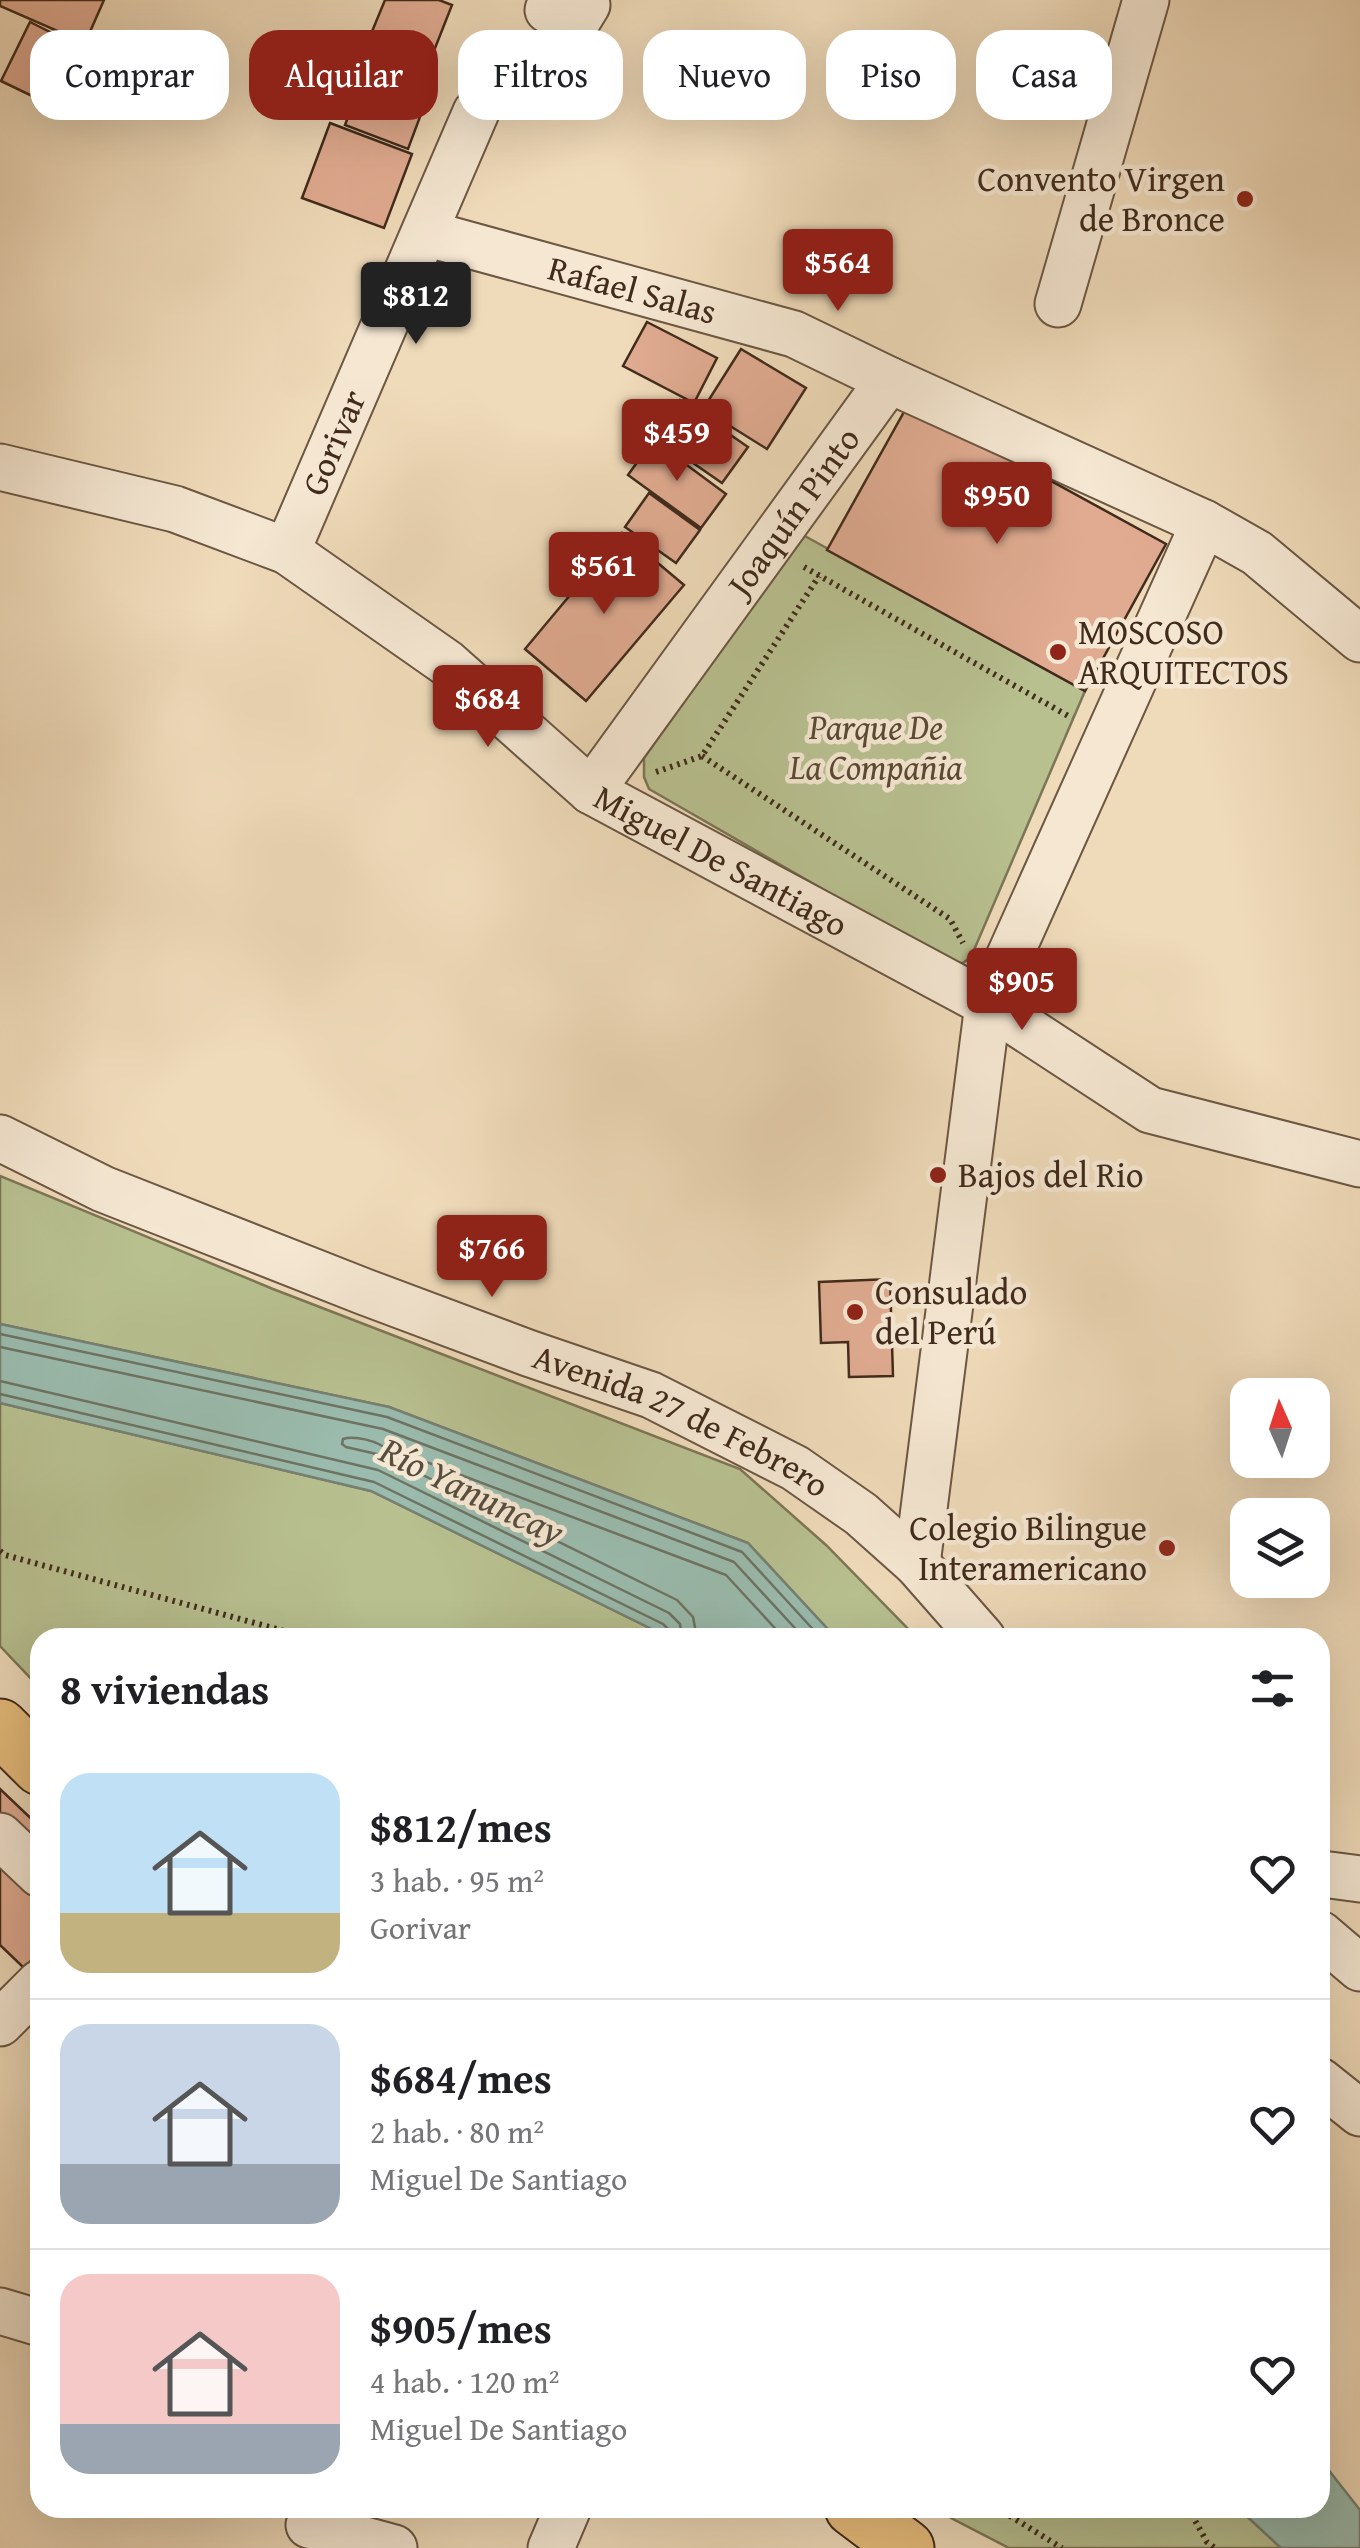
<!DOCTYPE html>
<html lang="es">
<head>
<meta charset="utf-8">
<style>
  body { margin:0; font-family:"Gentium Book Plus",serif; background:#f2f2f2; color:#202124; height:100vh; display:flex; flex-direction:column; font-size:38px; white-space:nowrap }
  * { box-sizing:border-box; margin:0 }
  p { font-size:32px; color:#757577 }
  .icon { flex:none; width:55px; height:55px; fill:none; stroke:currentColor; stroke-width:2; stroke-linecap:round; stroke-linejoin:round }
  .map { position:relative; flex:1; overflow:hidden }
  .details { position:absolute; left:30px; top:1628px; width:1300px; height:890px; display:flex; flex-direction:column; background:#fff; border-radius:30px; box-shadow:0 10px 40px #0002 }
  .details>* { flex:none }
  .guide { position:absolute; left:30px; top:30px; width:1300px; height:90px; display:flex; gap:20px }
  .needle { width:65px; rotate:357deg }
  .buttons { position:absolute; left:1230px; top:1378px; display:grid; gap:20px }
  .buttons a { display:grid; place-items:center; width:100px; height:100px; border-radius:20px; background:#fff; box-shadow:0 10px 40px #0002; font-size:50px }
  .price { position:absolute; translate:-50% -85px; padding:0 22px; border-radius:10px; background:#8f2418; color:#fff; font-size:32px; line-height:65px; filter:drop-shadow(0 2px 5px #0008) }
  .price::after { content:''; position:absolute; left:50%; top:60px; width:30px; height:22px; margin-left:-15px; background:inherit; clip-path:polygon(0 0,100% 0,50% 100%) }
  .price.current { background:#222; color:#fff }
  ul { padding:0; list-style:none }
  li { display:flex; align-items:center; gap:30px; height:250px; padding:0 30px }
  li+li { border-top:2px solid #e0e0e0 }
  li span { display:grid; place-items:center; flex:none; width:280px; height:200px; border-radius:30px; color:#555 }
  li>.icon { margin-inline-start:auto }
  span .icon { width:120px; height:120px; fill:#fffc; stroke-width:1 }
  li b { font-size:42px }
  h2 { display:flex; justify-content:space-between; align-items:center; height:120px; padding:0 30px; font-size:42px }
  .chip { padding:0 35px; border-radius:30px; background:#fff; box-shadow:0 10px 40px #0002; font-size:35px; line-height:90px }
  .chip.current { background:#8f2418; color:#fff }
  .map>svg:first-child { display:block }
  .green { fill:#b8c090; stroke:#7c7656; stroke-width:2.5 }
  .water { fill:#9abbad; stroke:#768173; stroke-width:2.5 }
  .lines { fill:none; stroke-linecap:round; stroke-linejoin:round }
  .shore { stroke:#6e7364; stroke-width:2.5 }
  .building { fill:#e0ab91; stroke:#412b1c; stroke-width:2.5 }
  .minor-casing { stroke:#6c5743; stroke-width:49 }
  .major-casing { stroke:#412b1c; stroke-width:59 }
  .path { stroke:#412b1c; stroke-width:6; stroke-dasharray:2.5 5; stroke-linecap:butt }
  .minor { stroke:#f5e7d2; stroke-width:45 }
  .major { stroke:#e8bd7c; stroke-width:55 }
  .poi-dot { fill:#8f2418; stroke:#f5e7d2; stroke-width:4 }
  .labels { text-anchor:middle; stroke-width:9; stroke-linejoin:round; paint-order:stroke }
  .poi-label { font-size:35px; fill:#412b1c; stroke:#f5e7d2; text-anchor:start }
  .street-label { font-size:35px; fill:#412b1c; stroke:#f5e7d2 }
  .park-label { font-size:35px; font-style:italic; fill:#594933; stroke:#f5e7d2 }
  .water-label { font-size:38px; font-style:italic; fill:#574f40; stroke:#f5e7d2 }
</style>
</head>
<body>
<div class="map">
<svg width="1360" height="2548" viewBox="0 0 1360 2548">
  <rect width="100%" height="100%" fill="#efdab9"/>
  <filter id="stains"><feTurbulence type="fractalNoise" baseFrequency=".002" numOctaves="4"/><feColorMatrix values="0 0 0 0 .2 0 0 0 0 .09 0 0 0 0 .02 0 0 0 .5 -.17"/></filter>
  <radialGradient id="worn" r=".72"><stop offset=".6" stop-color="#630" stop-opacity="0"/><stop offset="1" stop-color="#630" stop-opacity=".3"/></radialGradient>
  <path class="green" d="M803,535L1085,691L971,957L963,963H951L649,789L644,777V758Z
    M0,1176L273,1289L740,1469L826,1545L916,1637H835L748,1543L389,1407L0,1324Z
    M0,1403L371,1491L668,1637L40,1638V1688L0,1646Z
    M938,2508H1238L1281,2548H1009L951,2518Z"/>
  <path class="water" d="M0,1324L389,1407L748,1543L835,1637H668L371,1491L0,1403Z
    M1320,2459L1360,2510V2548H1281L1238,2508H1320Z"/>
  <g class="lines">
    <path class="shore" d="M0,1334L387,1417L742,1552L821,1638
      M0,1347L383,1429L734,1562L804,1638
      M0,1381L378,1470L669,1613L680,1624L682,1638
      M0,1394L374,1482L663,1624L668,1629L670,1638
      M697,1638L693,1617L677,1600L388,1458L386,1454L381,1455L346,1447L342,1444L343,1439C354,1435 379,1441 387,1450L392,1449L726,1575L784,1638"/>
  </g>
  <path class="building" d="M0,0H104L85,43L0,6Z
    M385,0H439L452,5L426,71L366,46Z
    M30,22L84,49L55,107L1,81Z
    M370,58L433,82L408,149L345,125Z
    M330,123L412,154L384,228L302,198Z
    M647,322L717,358L694,403L623,366Z
    M741,349L806,388L767,449L703,409Z
    M680,400L748,447L722,483L654,436Z
    M909,403L1166,544L1085,691L827,550Z
    M653,440L726,494L701,528L628,475Z
    M649,493L700,530L676,563L625,527Z
    M622,533L684,585L586,701L525,649Z
    M890,1279L893,1376L849,1377L848,1342L821,1343L819,1282Z
    M0,1789L40,1827V1951L24,1968L0,1945Z"/>
  <g class="lines">
    <g class="minor-casing">
      <g id="minor">
        <path d="M548,10L579,18L587,5L586,0"/>
        <path id="s1" d="M425,233L794,334L889,380L1204,523L1257,553L1360,639"/>
        <path d="M1058,304L1146,0"/>
        <path id="s2" d="M0,467L175,509L287,551L447,663L591,791L988,1004L1150,1110L1360,1164"/>
        <path id="s3" d="M287,551L476,112"/>
        <path id="s4" d="M591,791L889,380"/>
        <path id="s5" d="M0,1138L103,1189L365,1292L528,1353L651,1395L795,1468L861,1514L917,1564L982,1638"/>
        <path d="M917,1564L988,1004L1204,523"/>
        <path d="M0,1836L40,1874"/>
        <path d="M1320,1876L1330,1875L1360,1879"/>
        <path d="M1320,1934L1360,1968"/>
        <path d="M0,2023L40,1983"/>
        <path d="M1320,2081L1360,2113"/>
        <path d="M0,2311L40,2323"/>
        <path d="M309,2525L394,2548"/>
        <path d="M551,2548L568,2508"/>
      </g>
    </g>
    <g class="major-casing">
      <path id="major" d="M0,1727L40,1767
        M853,2508L906,2548"/>
    </g>
    <path class="path" d="M497,76L518,39
      M804,567L1072,718
      M702,756L950,919L963,943
      M656,772L702,756L819,576
      M0,1551L5,1555L310,1638
      M997,2508L1062,2548
      M1188,2508L1207,2542L1215,2548"/>
    <use href="#minor" class="minor"/>
    <use href="#major" class="major"/>
  </g>
  <g class="poi-dot">
    <circle cx="1245" cy="199" r="10"/>
    <circle cx="1058" cy="652" r="10"/>
    <circle cx="938" cy="1175" r="10"/>
    <circle cx="855" cy="1312" r="10"/>
    <circle cx="1167" cy="1548" r="10"/>
  </g>
  <g class="labels">
    <g class="poi-label">
      <text x="1225" y="191" text-anchor="end">Convento Virgen<tspan x="1225" dy="40">de Bronce</tspan></text>
      <text x="1078" y="644">MOSCOSO<tspan x="1078" dy="40">ARQUITECTOS</tspan></text>
      <text x="958" y="1187">Bajos del Rio</text>
      <text x="875" y="1304">Consulado<tspan x="875" dy="40">del Perú</tspan></text>
      <text x="1147" y="1540" text-anchor="end">Colegio Bilingue<tspan x="1147" dy="40">Interamericano</tspan></text>
    </g>
    <g class="street-label">
      <text dy="12" stroke="none"><textPath href="#s1" startOffset="215">Rafael Salas</textPath></text>
      <text dy="12" stroke="none"><textPath href="#s3" startOffset="118">Gorivar</textPath></text>
      <text dy="12" stroke="none"><textPath href="#s4" startOffset="345">Joaquín Pinto</textPath></text>
      <text dy="12" stroke="none"><textPath href="#s2" startOffset="835">Miguel De Santiago</textPath></text>
      <text dy="12" stroke="none"><textPath href="#s5" startOffset="738">Avenida 27 de Febrero</textPath></text>
    </g>
    <g class="park-label">
      <text x="876" y="739">Parque De<tspan x="876" dy="40">La Compañia</tspan></text>
    </g>
    <g class="water-label">
      <text transform="translate(472 1491) rotate(26)" y="13">Río Yanuncay</text>
    </g>
  </g>
  <rect width="100%" height="100%" filter="url(#stains)"/>
  <rect width="100%" height="100%" fill="url(#worn)"/>
</svg>
<div class="buttons">
<a><svg class="needle" viewBox="-14 -14 28 28"><path d="M0-13l5 13h-10z" fill="#e53935"/><path d="M0 13l5-13h-10z" fill="#757577"/></svg></a>
<a><svg class="icon" aria-label="layers" viewBox="0 0 24 24"><path d="M12 4l9 5-9 5-9-5zM3 14l9 5 9-5"/></svg></a>
</div>
<b class="price" style="left:838px;top:314px">$564</b>
<b class="price current" style="left:416px;top:347px">$812</b>
<b class="price" style="left:677px;top:484px">$459</b>
<b class="price" style="left:997px;top:547px">$950</b>
<b class="price" style="left:604px;top:617px">$561</b>
<b class="price" style="left:488px;top:750px">$684</b>
<b class="price" style="left:1022px;top:1033px">$905</b>
<b class="price" style="left:492px;top:1300px">$766</b>
<div class="guide">
<a class="chip">Comprar</a>
<a class="chip current">Alquilar</a>
<a class="chip">Filtros</a>
<a class="chip">Nuevo</a>
<a class="chip">Piso</a>
<a class="chip">Casa</a>
</div>
<section class="details">
<h2>8 viviendas<svg class="icon" aria-label="filters" viewBox="0 0 24 24"><path d="M4 7h16M4 17h16"/><circle cx="9" cy="7" r="2"/><circle cx="15" cy="17" r="2"/></svg></h2>
<ul>
<li><span style="background:linear-gradient(#bfe0f5 70%,#c2b280 0)"><svg class="icon" aria-label="home" viewBox="0 0 24 24"><path d="M3 11l9-7 9 7M6 9v11h12V9"/></svg></span><div><b>$812/mes</b><p>3 hab. · 95 m²</p><p>Gorivar</p></div><svg class="icon" aria-label="heart" viewBox="0 0 24 24"><path d="M12 20l-8-8c-3-5 5-10 8-4 3-6 11-1 8 4z"/></svg></li>
<li><span style="background:linear-gradient(#c9d6e8 70%,#9aa5b1 0)"><svg class="icon" aria-label="home" viewBox="0 0 24 24"><path d="M3 11l9-7 9 7M6 9v11h12V9"/></svg></span><div><b>$684/mes</b><p>2 hab. · 80 m²</p><p>Miguel De Santiago</p></div><svg class="icon" aria-label="heart" viewBox="0 0 24 24"><path d="M12 20l-8-8c-3-5 5-10 8-4 3-6 11-1 8 4z"/></svg></li>
<li><span style="background:linear-gradient(#f6c9c9 75%,#9aa5b1 0)"><svg class="icon" aria-label="home" viewBox="0 0 24 24"><path d="M3 11l9-7 9 7M6 9v11h12V9"/></svg></span><div><b>$905/mes</b><p>4 hab. · 120 m²</p><p>Miguel De Santiago</p></div><svg class="icon" aria-label="heart" viewBox="0 0 24 24"><path d="M12 20l-8-8c-3-5 5-10 8-4 3-6 11-1 8 4z"/></svg></li>
</ul>
</section>
</div>
</body>
</html>
